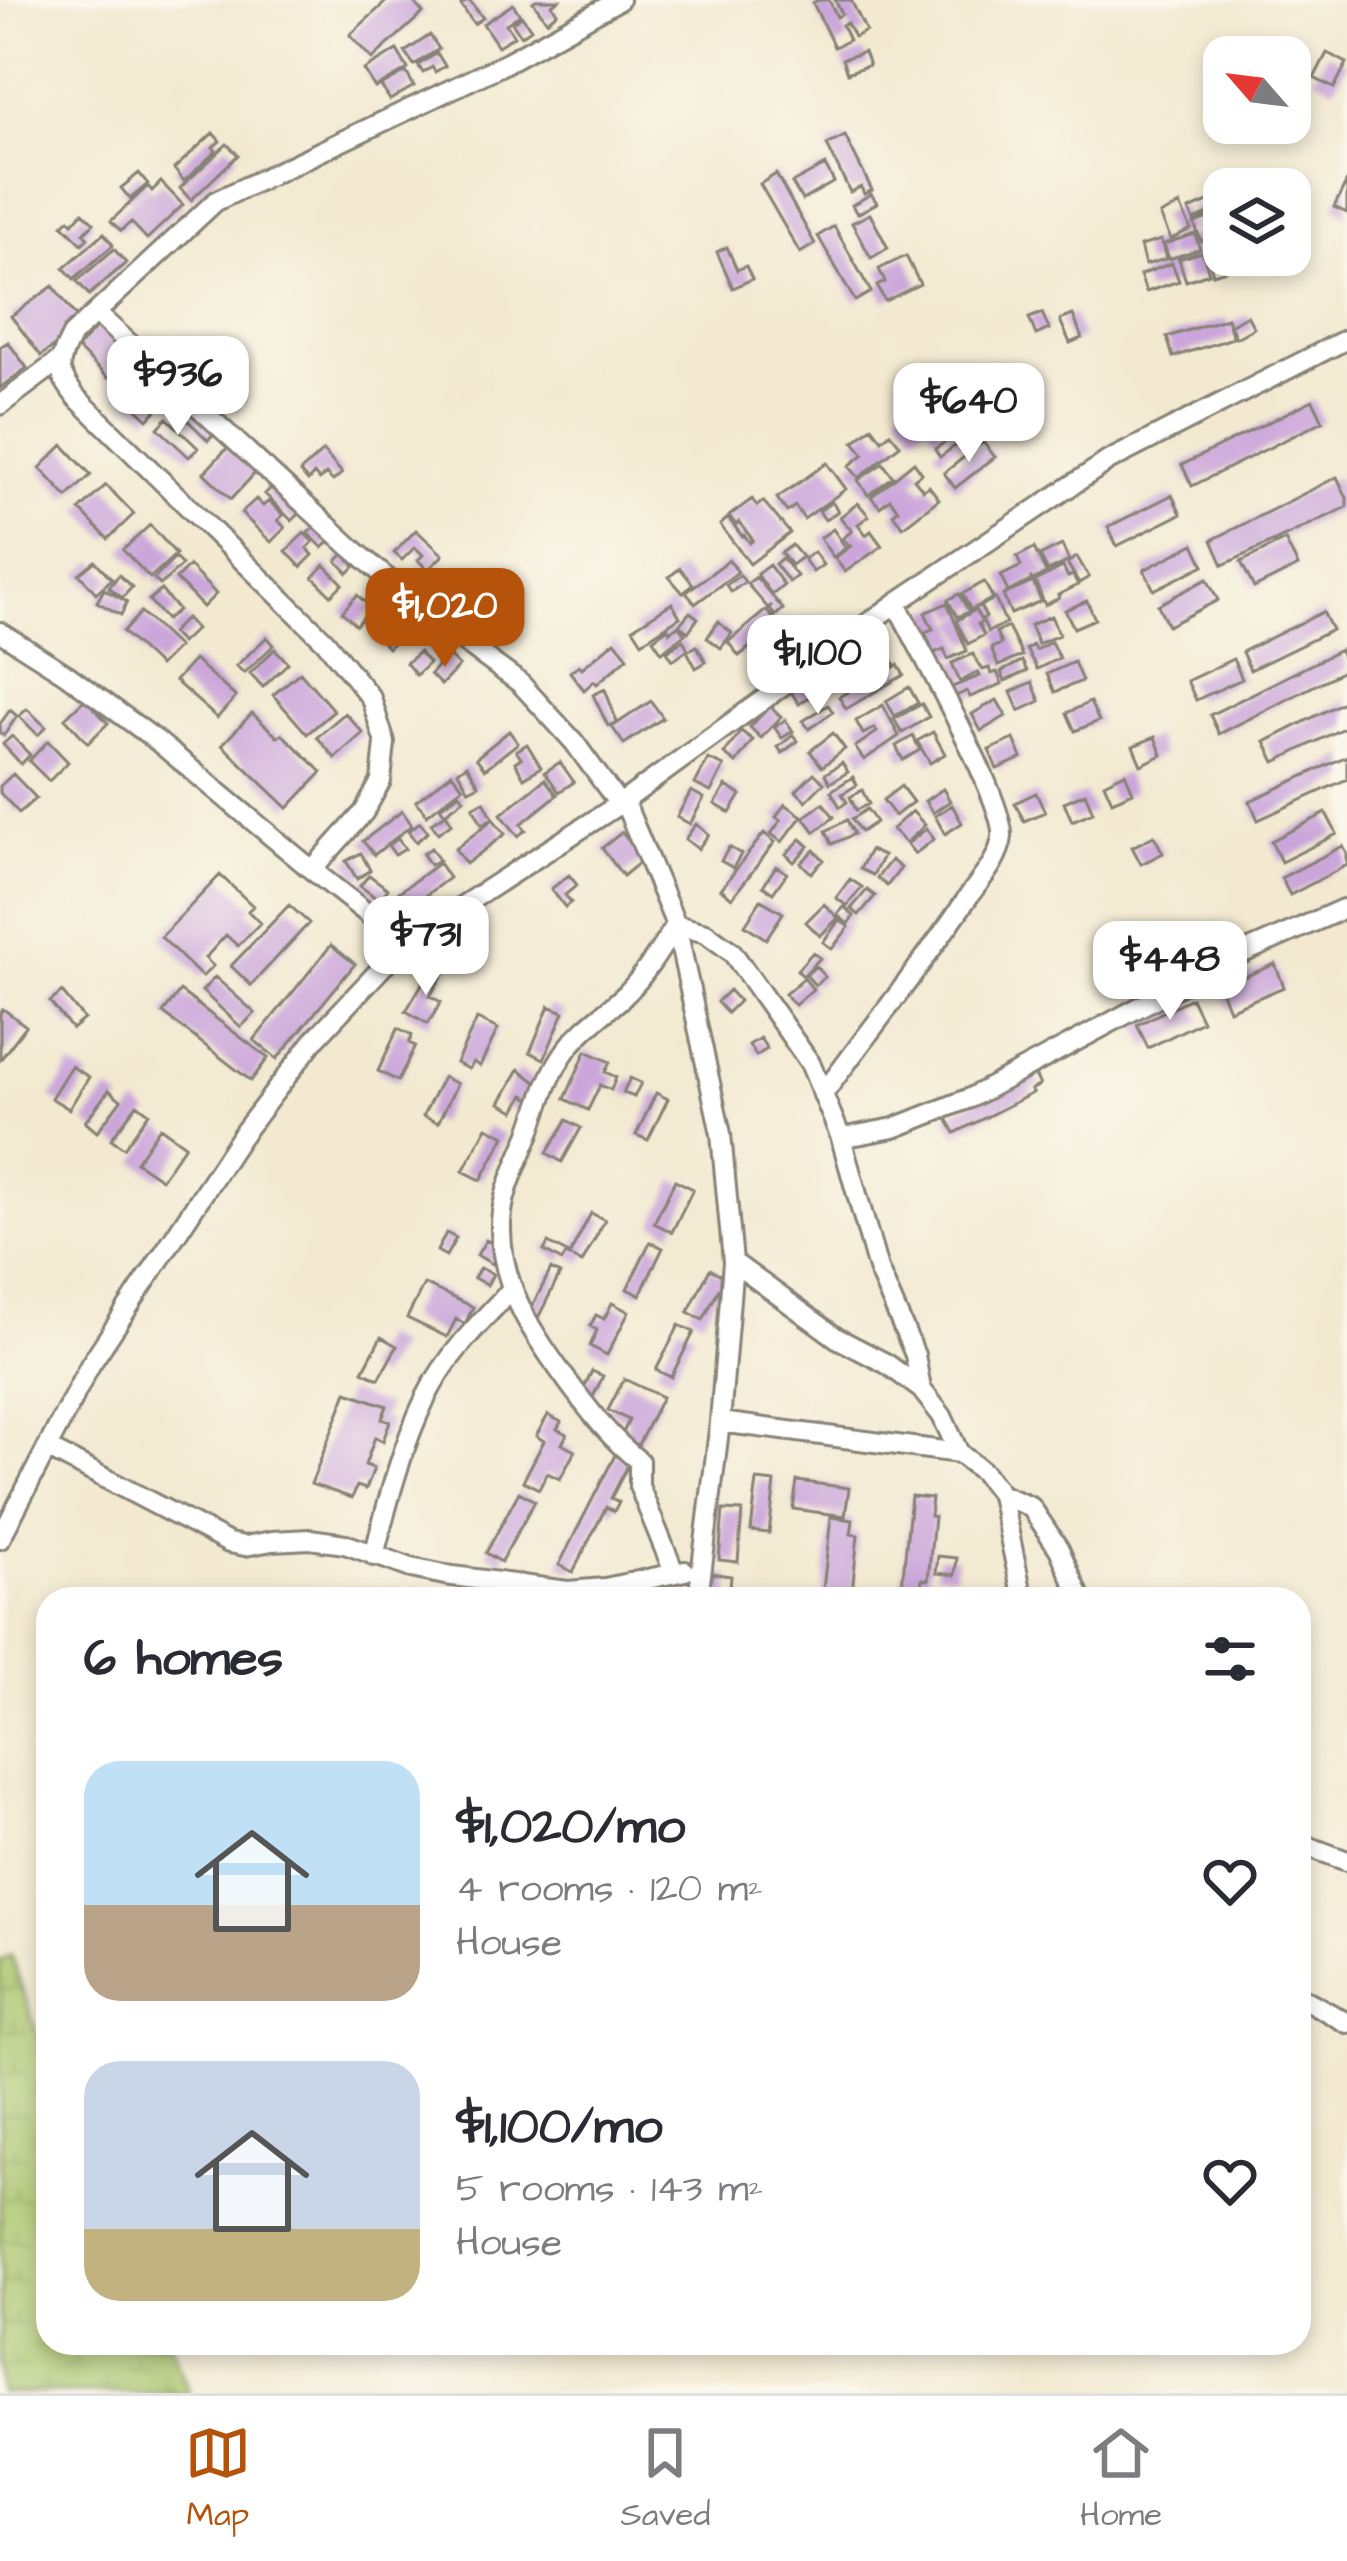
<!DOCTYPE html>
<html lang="en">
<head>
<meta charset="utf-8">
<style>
  body { margin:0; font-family:"Architects Daughter",sans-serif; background:#f7f7f7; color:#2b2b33; height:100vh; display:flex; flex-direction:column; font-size:45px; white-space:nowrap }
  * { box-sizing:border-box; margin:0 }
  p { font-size:39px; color:#7c7c81 }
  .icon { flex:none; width:66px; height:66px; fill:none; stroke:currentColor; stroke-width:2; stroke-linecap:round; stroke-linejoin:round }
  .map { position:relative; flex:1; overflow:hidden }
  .side { position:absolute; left:36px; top:1587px; width:1275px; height:768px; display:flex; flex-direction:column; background:#fff; border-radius:36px; box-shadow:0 6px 18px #0003 }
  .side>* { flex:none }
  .needle { width:78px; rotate:298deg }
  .tools { position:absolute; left:1203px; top:36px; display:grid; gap:24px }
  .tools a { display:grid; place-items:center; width:108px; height:108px; border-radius:24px; background:#fff; box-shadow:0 6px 18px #0003; font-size:60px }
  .price { position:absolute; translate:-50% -102px; padding:0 27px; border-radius:24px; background:#fff; color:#222; font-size:39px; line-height:78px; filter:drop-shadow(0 3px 6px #0008) }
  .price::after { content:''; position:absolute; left:50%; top:72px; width:36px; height:27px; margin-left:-18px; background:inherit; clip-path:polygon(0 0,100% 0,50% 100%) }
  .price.selected { background:#b45309; color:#fff }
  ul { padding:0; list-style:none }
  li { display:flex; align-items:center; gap:36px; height:300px; padding:0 48px }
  li span { display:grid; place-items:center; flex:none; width:336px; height:240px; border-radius:36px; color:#555 }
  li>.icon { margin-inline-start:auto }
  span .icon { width:144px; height:144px; fill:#fffc; stroke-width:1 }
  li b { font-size:51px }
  h2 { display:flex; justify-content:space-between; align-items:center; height:144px; padding:0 48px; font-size:51px }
  .tabs { display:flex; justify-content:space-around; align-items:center; height:168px; border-top:3px solid #e1e1e2; background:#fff; font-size:33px; color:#7c7c81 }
  .tabs a { display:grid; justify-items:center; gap:6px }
  .tabs .selected { color:#b45309 }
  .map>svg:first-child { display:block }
  .wetland { fill:url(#wetland-marsh); stroke:#627044; stroke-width:3 }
  .building { fill:#cba6da }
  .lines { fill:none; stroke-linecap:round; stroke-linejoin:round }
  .street-casing { stroke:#878276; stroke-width:24 }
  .street { stroke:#fff; stroke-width:18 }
</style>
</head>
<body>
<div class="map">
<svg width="1347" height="2393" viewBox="0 0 1347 2393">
  <defs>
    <pattern id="wetland-marsh" width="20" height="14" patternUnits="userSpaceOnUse" patternTransform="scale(3)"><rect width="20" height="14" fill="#a9c46b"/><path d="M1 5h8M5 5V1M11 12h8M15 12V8" fill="none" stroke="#91a85c"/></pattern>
  </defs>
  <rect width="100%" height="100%" fill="#fbf7ec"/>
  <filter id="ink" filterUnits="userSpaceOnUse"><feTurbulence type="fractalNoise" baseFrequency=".00833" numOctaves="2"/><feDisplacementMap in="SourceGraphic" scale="24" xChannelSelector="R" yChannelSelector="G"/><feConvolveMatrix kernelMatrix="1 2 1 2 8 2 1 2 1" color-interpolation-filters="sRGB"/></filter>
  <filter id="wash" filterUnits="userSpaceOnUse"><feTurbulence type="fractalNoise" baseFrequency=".004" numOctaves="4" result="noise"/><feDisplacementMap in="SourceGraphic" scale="48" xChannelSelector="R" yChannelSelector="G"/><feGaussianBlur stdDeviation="2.7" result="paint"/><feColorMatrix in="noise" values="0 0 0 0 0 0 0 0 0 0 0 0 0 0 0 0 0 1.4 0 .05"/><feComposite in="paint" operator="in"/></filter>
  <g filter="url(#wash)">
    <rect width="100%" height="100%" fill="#f2e9d0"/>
    <path class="wetland" d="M11,1955L41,2045L48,2057V2343H170L189,2393H0V1961Z"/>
    <g id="blocks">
      <path class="building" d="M388,0H412L423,13L372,59L350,35Z
        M469,0L483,18L474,24L461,5Z
        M536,0H559L552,5L557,13L547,21L533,2Z
        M818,0H829L837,17L842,14L835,0H851L866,31L854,37L847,23L842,25L849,40L834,47L813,3Z
        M513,4L520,15L506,24L514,36L498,46L483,24Z
        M522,16L531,29L521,36L512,22Z
        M430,35L439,49L414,65L405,52Z
        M397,50L408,69L375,88L364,70Z
        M864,52L869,65L847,73L842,59Z
        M437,53L445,66L435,72L432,67L423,73L418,65Z
        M1327,53L1347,63L1334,88L1314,78Z
        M406,72L414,86L390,100L381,86Z
        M213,133L220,141L213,147L216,151L184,181L174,169Z
        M845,136L872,190L864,194L861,187L850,192L827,145Z
        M227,144L238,155L191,200L180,188Z
        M825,165L834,182L802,200L792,183Z
        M139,173L148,184L130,199L121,188Z
        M776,174L815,244L800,253L760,184Z
        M1347,181V213L1334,207Z
        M161,182L183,205L147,239L131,222L121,231L111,221L148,186L152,191Z
        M871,194L877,203L857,214L852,205Z
        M1224,195V208L1194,220L1189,210Z
        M1180,205L1191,229L1171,239L1160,215Z
        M83,212L94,223L84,233L88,238L82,244L63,225L69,219L73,223Z
        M1224,212V232L1201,241L1194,223Z
        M870,214L888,248L871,258L852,223Z
        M834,226L871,292L855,301L818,236Z
        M104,233L113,245L74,279L64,268Z
        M1195,234L1200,249L1169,259L1164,244Z
        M1224,236V255L1270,256L1213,274L1204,243Z
        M1161,240L1166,259L1145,265L1140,246Z
        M727,247L737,270L746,266L752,279L733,288L717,252Z
        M114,249L126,263L89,295L77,281Z
        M1202,252L1209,273L1186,281L1179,259Z
        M906,256L920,284L885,301L877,286L885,282L879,269Z
        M1172,263L1179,281L1146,292L1140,275Z
        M53,286L82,325L41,356L11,316Z
        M1042,313L1049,329L1036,335L1029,318Z
        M1073,315L1082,338L1070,343L1060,320Z
        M1247,315L1254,328L1236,338L1230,325Z
        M1227,318L1233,338L1173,357L1167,337Z
        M102,322L133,352L108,378L77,348Z
        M8,342L27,368L0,388V347Z
        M144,364L173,392L148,419L118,391Z
        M223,376L232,388L220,397L211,385Z
        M927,390L933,399L946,390L955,403L914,434L897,411Z
        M238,391L247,399L236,411L227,403Z
        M1313,400L1323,421L1192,486L1182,465Z
        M185,403L215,432L208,440L177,410Z
        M964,412L970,421L948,436L943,427Z
        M167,418L198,448L189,457L158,428Z
        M935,421L944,433L937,439L928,426Z
        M968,424L974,432L940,457L935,449L949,439L952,442L949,438Z
        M872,427L882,440L890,433L900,445L859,478L849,466L864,454L854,442Z
        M983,442L995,457L955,488L944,473Z
        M63,445L91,475L67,497L40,468Z
        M230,445L257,471L231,499L204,473Z
        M323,451L342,473L333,481L326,474L319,480L314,474L308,481L300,472Z
        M914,462L922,473L914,479L923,490L929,486L939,499L903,527L893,514L898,510L890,499L880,507L871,497Z
        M827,463L846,489L804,519L795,506L787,512L777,498Z
        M883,463L893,477L868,495L858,480Z
        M1337,477L1347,498V507L1223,565L1212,540Z
        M106,485L134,514L108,539L80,510Z
        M273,486L300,513L292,521L265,494Z
        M1172,495L1181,514L1117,546L1108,527Z
        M256,499L263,506L269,501L283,515L278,520L285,528L271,542L241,513Z
        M752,499L757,506L763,501L790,533L750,564L720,525L728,518L742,536L744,535L750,543L753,540L739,522L736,525L729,516Z
        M832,502L838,511L825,520L819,511Z
        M858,503L869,516L858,524L866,535L871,531L882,546L845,572L835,558L852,545L849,546L843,538L852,531L840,517Z
        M150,525L176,554L150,578L123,550Z
        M316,525L331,540L323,548L308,533Z
        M833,529L846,548L833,557L820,538Z
        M416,530L443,555L428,570L418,560L423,555L415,547L402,560L394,553Z
        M304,533L313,542L307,548L313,555L301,567L286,551Z
        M1285,540L1298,566L1254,588L1241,562Z
        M1194,544L1204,565L1154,590L1144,570Z
        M792,545L802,557L791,565L781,553Z
        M1062,545L1069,561L1048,571L1040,556Z
        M1034,548L1046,573L1033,580L1030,577L1032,580L1008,592L1001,576L1021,566L1017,557Z
        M814,552L823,565L813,572L804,559Z
        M344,554L355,566L348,573L337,561Z
        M1077,557L1089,577L1079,583L1067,563Z
        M175,558L182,565L160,585L154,579Z
        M782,558L797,576L789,582L775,564Z
        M729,560L738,572L695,604L686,592Z
        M95,561L112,579L96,593L79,574Z
        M325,565L343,584L331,595L313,577Z
        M769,565L784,585L772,595L757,574Z
        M189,566L216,594L203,607L176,579Z
        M1063,567L1068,577L1073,575L1078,585L1058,595L1059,598L1045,605L1035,581Z
        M680,568L693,584L683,593L669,577Z
        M119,575L132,587L122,598L109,587Z
        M740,575L745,582L731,592L726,585Z
        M756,577L783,609L775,616L769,608L772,605L768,608L747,584Z
        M1207,579L1218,600L1168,626L1158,605Z
        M984,582L993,598L971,610L962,594Z
        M1033,582L1041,601L1011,614L1003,595Z
        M104,589L127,602L121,615L97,602Z
        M161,590L178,610L166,620L149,600Z
        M959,594L969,612L957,617L948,600Z
        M357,595L372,608L356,625L342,612Z
        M995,599L1006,623L988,632L982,619L986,617L980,606Z
        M1087,601L1095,619L1074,628L1065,610Z
        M672,603L680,617L642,642L633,628Z
        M947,603L967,651L948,659L944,649L934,653L925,632L933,629L925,613Z
        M766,610L778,624L739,656L728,642Z
        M975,610L982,622L978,624L984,635L968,644L956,621Z
        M141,612L178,647L159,666L123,632Z
        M690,612L698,618L688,632L679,625Z
        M1323,612L1332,630L1250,670L1242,652Z
        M1051,616L1059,635L1038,644L1030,625Z
        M186,618L196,629L181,643L171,633Z
        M387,621L401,635L388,648L374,634Z
        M718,622L732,633L721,648L707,638Z
        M679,625L685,634L662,652L653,639L668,628L670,632Z
        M1008,627L1022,656L998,666L991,648L1001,644L996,632Z
        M880,636L895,665L885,670L878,658L866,665L857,649Z
        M267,637L274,645L244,673L236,666Z
        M429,637L442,651L435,657L423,643Z
        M683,640L688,649L673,660L667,651Z
        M615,641L628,657L597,684L594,681L584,690L570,672L579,665L582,668Z
        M1051,642L1059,658L1037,669L1026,649L1033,645L1035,650Z
        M697,646L706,662L696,668L687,651Z
        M275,649L288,663L263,687L250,673Z
        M1340,650L1347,669L1219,734L1210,715Z
        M419,652L429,663L416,675L406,663Z
        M973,654L983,670L989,668L991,674L997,672L1002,684L970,697L967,691L956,696L952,687L980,676L978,672L960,682L952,663Z
        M448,655L459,666L441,685L430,674Z
        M845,656L858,682L849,689L842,678L832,684L823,670Z
        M1233,659L1242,679L1196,700L1187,681Z
        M194,660L236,697L217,718L175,681Z
        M1022,661L1027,671L1005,681L1001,672Z
        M1074,662L1082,681L1055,692L1047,674Z
        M898,665L904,675L880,689L874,678Z
        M300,672L334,711L307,734L273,695Z
        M813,677L821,688L799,704L791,692Z
        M871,678L878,690L846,709L839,697Z
        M1032,682L1040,701L1019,711L1011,692Z
        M909,687L918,703L895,716L886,701Z
        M605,689L617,722L608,726L593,695Z
        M85,699L108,723L88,743L65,718Z
        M997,700L1006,716L981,731L972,714Z
        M1347,700V726L1275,762L1265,742Z
        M651,701L663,718L624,744L612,727Z
        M1090,702L1099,721L1075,731L1067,713Z
        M922,704L929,717L902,733L894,719Z
        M828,705L833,712L809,729L803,721Z
        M883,705L899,736L864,760L855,747L877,732L875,728L863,734L856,721Z
        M770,706L781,717L761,738L750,727Z
        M27,709L46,727L38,735L19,716Z
        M10,710L17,716L4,735L0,733V724Z
        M252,713L278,737L282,734L322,772L288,808L222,745Z
        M345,713L363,733L335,758L317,737Z
        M785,720L793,731L782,738L774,727Z
        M509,731L518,743L485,769L476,758Z
        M741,731L753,740L736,763L724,754Z
        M933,732L945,754L930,763L917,741Z
        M833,733L845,749L822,767L810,751Z
        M793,735L798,741L782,753L778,747Z
        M12,736L30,755L21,764L3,744Z
        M913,736L920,750L903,760L896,746Z
        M1155,737L1162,755L1141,765L1133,746Z
        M1014,739L1022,758L997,769L989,750Z
        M48,741L68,762L49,781L29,761Z
        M527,744L541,767L524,778L515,762L521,758L516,751Z
        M1347,756V779L1258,820L1250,801Z
        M708,759L724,766L711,792L695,784Z
        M560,762L574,782L559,792L545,772Z
        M842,763L848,772L830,783L825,774Z
        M467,765L479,785L469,790L458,771Z
        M452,773L463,787L427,815L416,801Z
        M814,773L824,783L806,801L796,791Z
        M1125,773L1133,792L1112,801L1104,783Z
        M13,774L36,798L19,813L0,793V786Z
        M853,777L857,785L842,794L847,802L840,807L831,791Z
        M545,779L557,795L521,824L526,830L518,836L501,814Z
        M726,786L741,795L730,813L715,804Z
        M901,786L913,802L895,816L883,800Z
        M943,789L950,801L933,813L925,801Z
        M862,790L869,804L856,810L850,797Z
        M691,791L704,798L690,824L677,817Z
        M460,793L464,799L445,813L440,807Z
        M1036,793L1045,812L1024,821L1015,803Z
        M1085,793L1093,812L1072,821L1064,802Z
        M484,801L493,818L482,824L473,807Z
        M823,803L834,817L815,832L804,817Z
        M785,804L802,816L782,842L771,834L781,820L776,817Z
        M952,805L962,823L945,834L935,816Z
        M867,809L876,822L861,832L852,819Z
        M402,811L412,825L374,855L363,841Z
        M912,811L925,825L906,843L892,829Z
        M1326,813L1337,834L1281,862L1271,841Z
        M446,814L452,823L438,833L431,823Z
        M493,819L505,834L466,864L455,849Z
        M847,820L854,834L832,844L826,831Z
        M420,822L428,832L416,842L408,831Z
        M696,824L709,834L698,849L685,839Z
        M926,829L934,839L915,854L907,844Z
        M622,832L644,859L623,876L602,848Z
        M764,833L775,842L732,898L721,889Z
        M1154,836L1163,853L1141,864L1132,847Z
        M398,839L405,849L395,855L388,845Z
        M801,839L809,846L794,862L786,854Z
        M1343,846L1347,854V865L1290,895L1281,878Z
        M729,847L741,854L733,868L721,861Z
        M431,848L439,860L430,865L423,854Z
        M814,850L824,860L811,873L801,863Z
        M870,850L883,856L873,875L860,869Z
        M361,853L370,870L357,879L346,861Z
        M891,860L901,868L887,886L877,878Z
        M439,863L449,878L410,907L399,892Z
        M776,866L787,873L773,893L763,886Z
        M220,875L253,906L248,911L260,923L238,946L226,935L205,958L213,966L202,977L161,937Z
        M369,875L388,889L379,900L360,886Z
        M569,875L577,885L565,895L571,902L565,907L551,889Z
        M850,879L862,887L847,906L836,898Z
        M867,890L875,896L859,915L851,909Z
        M761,900L783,913L766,939L745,925Z
        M824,904L838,918L820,936L806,922Z
        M289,905L309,923L251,985L231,966Z
        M844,907L854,916L848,924L837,915Z
        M839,920L849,927L832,949L823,942Z
        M331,945L355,964L277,1059L254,1040Z
        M813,952L820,958L803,976L797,970Z
        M1275,964L1284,987L1229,1010L1220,987Z
        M816,966L825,977L815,985L806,975Z
        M432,967L444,973L430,996L441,1002L428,1024L406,1011Z
        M215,977L255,1013L241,1027L202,991Z
        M804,978L813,989L795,1005L785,994Z
        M729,990L739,1001L727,1013L717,1002Z
        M180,991L268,1058L251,1081L163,1013Z
        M62,992L84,1019L72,1029L50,1002Z
        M1191,998L1202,1021L1148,1048L1137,1025Z
        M549,1006L564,1012L544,1059L530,1052Z
        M3,1009L26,1026L0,1060V1013Z
        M477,1019L498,1029L480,1066L473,1062L469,1069L456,1063Z
        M398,1028L412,1035L409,1043L415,1046L398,1081L378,1071Z
        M760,1038L767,1049L756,1056L749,1045Z
        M586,1051L610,1062L605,1072L616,1077L611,1090L600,1085L588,1110L565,1099Z
        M71,1066L89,1077L69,1109L51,1098Z
        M519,1069L541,1086L533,1100L524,1095L515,1111L500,1103Z
        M1034,1073L1040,1085L1031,1090L1033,1093L955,1133L945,1115Z
        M443,1077L457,1084L438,1123L423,1116Z
        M630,1078L641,1083L634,1097L623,1092Z
        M109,1090L121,1100L97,1132L85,1122Z
        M656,1093L668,1099L648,1140L636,1135Z
        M137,1104L149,1113L124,1148L111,1139Z
        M567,1120L581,1128L562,1162L547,1153Z
        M160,1127L185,1145L161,1179L136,1162Z
        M487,1127L505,1136L481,1180L463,1171Z
        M675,1180L693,1189L672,1232L654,1223Z
        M591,1213L605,1220L582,1263L569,1256Z
        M446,1233L456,1238L446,1256L437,1251Z
        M486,1240L501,1249L492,1264L477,1255Z
        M650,1242L663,1248L640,1295L627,1289Z
        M548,1243L567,1253L562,1261L544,1251Z
        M480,1268L493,1274L487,1285L474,1278Z
        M551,1269L560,1274L537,1320L528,1315Z
        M710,1269L725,1277L703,1320L688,1312Z
        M424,1284L473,1307L465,1324L456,1319L447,1337L407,1318Z
        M612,1303L629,1312L607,1355L590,1346L597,1330L590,1326L596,1315L604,1319Z
        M679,1325L694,1332L671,1377L656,1370Z
        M381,1337L397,1346L379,1379L363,1371Z
        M592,1371L603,1376L592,1399L581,1394Z
        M624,1379L662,1397L638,1445L621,1437L629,1420L608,1410Z
        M347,1392L387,1406L382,1419L390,1421L383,1441L375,1437L365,1465L374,1468L366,1489L357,1486L352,1498L311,1484Z
        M548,1415L561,1422L557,1429L567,1434L562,1444L575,1451L560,1479L547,1473L539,1489L523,1481L544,1441L536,1436Z
        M616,1453L630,1461L611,1498L619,1502L614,1511L606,1507L573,1572L559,1565Z
        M757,1480L775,1482L769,1533L751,1531Z
        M797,1481L849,1488L845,1516L793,1509Z
        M519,1492L535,1501L501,1562L486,1553Z
        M911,1496L932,1498L930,1516L934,1517L928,1580L922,1579L921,1589L902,1587Z
        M723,1510L742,1511L738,1562L719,1560Z
        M831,1517L853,1520L851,1534L858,1535L852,1592L845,1591L844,1599H822Z
        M938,1556L957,1558L955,1575L936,1573Z
        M710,1573L731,1576L729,1599H707Z"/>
    </g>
  </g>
  <g filter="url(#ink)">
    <use href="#blocks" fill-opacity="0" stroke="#878276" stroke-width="3"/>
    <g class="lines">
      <g class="street-casing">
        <path id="street" d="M96,313L352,548L445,628L520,683L574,742L619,804
          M0,405L60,360
          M0,632L66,674L156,740L312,870L405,943
          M624,801L676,925L721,1134L733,1262L720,1422L698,1599
          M312,870L364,812L381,781L385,743L371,698L325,641L76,397C55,369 57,365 72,335L216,201L500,66L619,0
          M824,1093C871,1029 921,966 966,900C979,881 999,861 1002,837C1006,803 916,643 896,603
          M841,1138L894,1128L970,1098L1227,960L1343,909
          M733,1262L837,1338L887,1364L921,1389L942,1416L959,1453L983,1472L1001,1495L1023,1599
          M720,1422L959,1453
          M47,1448L229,1543L245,1546L272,1541L310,1539L345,1544L411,1568L445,1575L568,1591L605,1588L685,1571
          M1001,1495L1031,1507L1059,1549L1081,1599
          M0,1539L90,1365L241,1136L315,1039L405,943L624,801L896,603L1108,461L1347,339
          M374,1556C387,1503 402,1446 426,1397C446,1356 481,1321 513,1288
          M674,1572L639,1486V1461C611,1439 592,1414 571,1386C537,1340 501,1290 501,1229C500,1195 518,1163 530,1133C540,1104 549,1073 567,1049C584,1026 608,1012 628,992C647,972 661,948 676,925L706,933L732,952L810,1063L841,1138L878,1269L915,1355L921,1389
          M1299,1843L1347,1861
          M1299,1996L1347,2023"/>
      </g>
      <use href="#street" class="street"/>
    </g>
  </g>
</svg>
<div class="tools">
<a><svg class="needle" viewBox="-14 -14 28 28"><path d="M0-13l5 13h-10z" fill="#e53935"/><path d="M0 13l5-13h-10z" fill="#7c7c81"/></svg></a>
<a><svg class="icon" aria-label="layers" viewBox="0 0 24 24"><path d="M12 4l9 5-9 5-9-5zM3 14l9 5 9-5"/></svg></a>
</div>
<b class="price" style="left:178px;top:438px">$936</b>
<b class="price" style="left:969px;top:465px">$640</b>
<b class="price selected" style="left:445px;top:670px">$1,020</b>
<b class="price" style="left:818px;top:717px">$1,100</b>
<b class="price" style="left:426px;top:998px">$731</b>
<b class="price" style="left:1170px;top:1023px">$448</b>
<section class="side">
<h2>6 homes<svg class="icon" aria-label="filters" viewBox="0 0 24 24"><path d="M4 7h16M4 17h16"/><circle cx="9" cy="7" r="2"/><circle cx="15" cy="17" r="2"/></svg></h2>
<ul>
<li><span style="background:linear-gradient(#bfe0f5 60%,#b9a48a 0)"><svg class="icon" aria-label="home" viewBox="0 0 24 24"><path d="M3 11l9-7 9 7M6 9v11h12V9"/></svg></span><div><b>$1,020/mo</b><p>4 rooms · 120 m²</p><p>House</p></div><svg class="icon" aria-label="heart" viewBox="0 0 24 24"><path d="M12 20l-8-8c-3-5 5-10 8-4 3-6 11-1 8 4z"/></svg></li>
<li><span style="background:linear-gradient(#c9d6e8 70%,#c2b280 0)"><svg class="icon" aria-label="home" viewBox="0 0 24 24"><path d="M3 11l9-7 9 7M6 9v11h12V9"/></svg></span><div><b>$1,100/mo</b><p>5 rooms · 143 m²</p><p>House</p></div><svg class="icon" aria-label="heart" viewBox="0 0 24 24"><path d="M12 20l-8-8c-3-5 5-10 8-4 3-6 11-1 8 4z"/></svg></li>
</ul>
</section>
</div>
<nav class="tabs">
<a class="selected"><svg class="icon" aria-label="map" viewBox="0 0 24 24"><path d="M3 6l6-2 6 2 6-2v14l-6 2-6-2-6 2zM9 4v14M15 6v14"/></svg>Map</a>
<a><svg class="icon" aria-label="saved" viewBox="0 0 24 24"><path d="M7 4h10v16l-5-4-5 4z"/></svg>Saved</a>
<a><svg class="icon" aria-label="home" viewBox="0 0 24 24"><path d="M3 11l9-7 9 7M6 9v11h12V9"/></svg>Home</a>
</nav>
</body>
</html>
